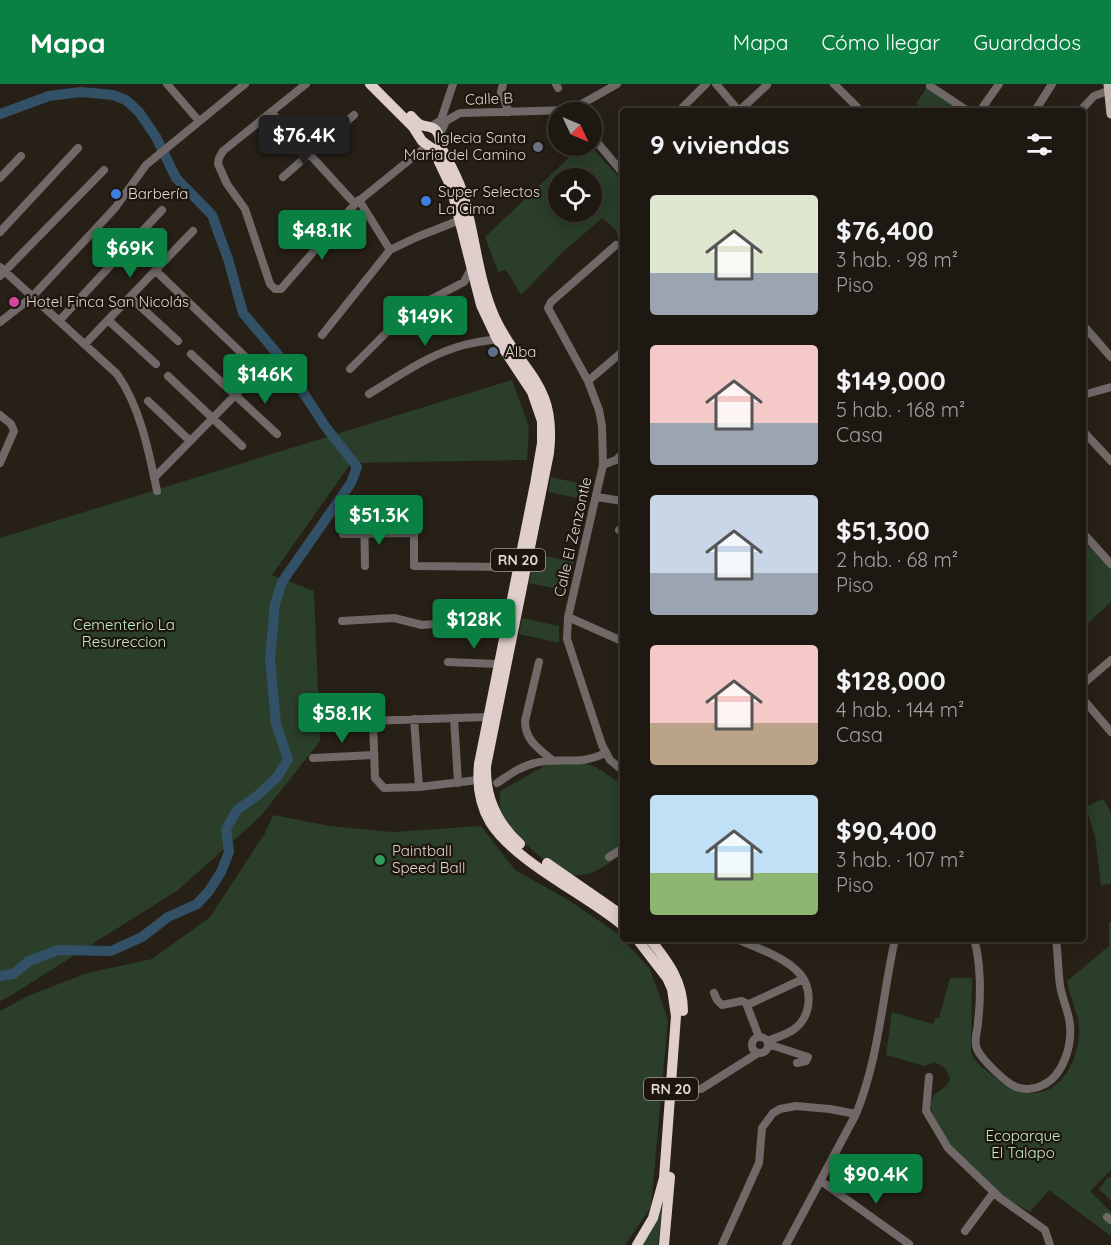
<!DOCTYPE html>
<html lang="es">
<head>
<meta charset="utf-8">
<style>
  body { margin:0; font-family:Quicksand,sans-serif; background:#2a251f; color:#f1f3f6; height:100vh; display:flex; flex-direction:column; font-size:22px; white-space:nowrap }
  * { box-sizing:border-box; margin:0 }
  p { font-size:20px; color:#a0a09f }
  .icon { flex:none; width:33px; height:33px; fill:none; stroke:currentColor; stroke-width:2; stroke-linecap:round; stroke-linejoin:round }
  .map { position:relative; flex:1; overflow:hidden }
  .panel { position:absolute; left:620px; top:24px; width:466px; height:834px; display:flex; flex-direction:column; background:#1d1811; border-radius:6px; box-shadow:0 3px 15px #0003,0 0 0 2px #3b3731 }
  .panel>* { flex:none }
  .needle { width:39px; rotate:134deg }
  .buttons { position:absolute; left:548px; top:18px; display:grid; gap:12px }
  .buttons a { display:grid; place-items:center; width:54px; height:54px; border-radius:50%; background:#1d1811; box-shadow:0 3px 15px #0003,0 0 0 2px #3b3731; font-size:30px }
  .price { position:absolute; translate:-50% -51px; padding:0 14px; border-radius:6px; background:#0b8043; color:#fff; font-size:20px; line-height:39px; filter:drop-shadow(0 2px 3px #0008) }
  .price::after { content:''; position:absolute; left:50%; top:36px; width:18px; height:14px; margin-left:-9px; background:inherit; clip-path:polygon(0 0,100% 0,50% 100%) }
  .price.selected { background:#222; color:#fff }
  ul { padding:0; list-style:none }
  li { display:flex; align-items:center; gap:18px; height:150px; padding:0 30px }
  li span { display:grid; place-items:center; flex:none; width:168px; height:120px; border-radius:6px; color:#555 }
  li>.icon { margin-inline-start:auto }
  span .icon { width:72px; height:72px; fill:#fffc; stroke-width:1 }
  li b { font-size:26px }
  h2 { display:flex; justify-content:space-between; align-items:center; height:72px; padding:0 30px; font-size:26px }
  header { display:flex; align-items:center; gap:36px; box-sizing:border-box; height:84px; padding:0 30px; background:#0b8043; color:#fff }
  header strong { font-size:28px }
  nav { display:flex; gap:33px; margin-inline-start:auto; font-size:21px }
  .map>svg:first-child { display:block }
  .green { fill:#2a3e29; fill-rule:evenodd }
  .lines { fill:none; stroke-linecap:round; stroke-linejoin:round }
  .river { stroke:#325066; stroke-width:10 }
  .minor { stroke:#706968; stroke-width:8 }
  .major { stroke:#c0b1af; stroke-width:9 }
  .highway { stroke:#e0cecc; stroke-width:10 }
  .worship-dot { fill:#6b7280; stroke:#1e160e; stroke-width:2 }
  .shop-dot { fill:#3f7fe0; stroke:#1e160e; stroke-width:2 }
  .hotel-dot { fill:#d1479c; stroke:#1e160e; stroke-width:2 }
  .service-dot { fill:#5c6f8a; stroke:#1e160e; stroke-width:2 }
  .leisure-dot { fill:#2e9e5b; stroke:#1e160e; stroke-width:2 }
  .labels { text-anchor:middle; stroke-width:4.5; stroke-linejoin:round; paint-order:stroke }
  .shield { fill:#1e160e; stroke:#a49e97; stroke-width:1.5 }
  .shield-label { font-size:14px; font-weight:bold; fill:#ddd8d2 }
  .street-label { font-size:15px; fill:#ddd8d2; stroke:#1e160e }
  .poi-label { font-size:15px; fill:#ddd8d2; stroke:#1e160e; text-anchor:start }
  .park-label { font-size:15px; fill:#bfeebe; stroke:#1e160e }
</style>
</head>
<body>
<header>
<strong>Mapa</strong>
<nav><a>Mapa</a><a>Cómo llegar</a><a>Guardados</a></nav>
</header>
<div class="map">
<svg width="1111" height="1161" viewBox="0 0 1111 1161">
  <rect width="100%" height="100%" fill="#272017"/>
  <path class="green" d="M927,3L966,27H924L916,20Z
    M581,62H590L622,96V151L618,154L616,146L602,134L564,167L521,211L506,186L498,188L485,153ZM558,94H591V128H558Z
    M512,296L529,343L527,376L351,379L272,491L314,507L320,657L260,733L178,806L10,912L0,917V454Z
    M551,393L591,402L587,416L548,408Z
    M1090,462L1111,484V518L1083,544V468Z
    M535,470L574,478L567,507L529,499Z
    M522,534L559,542V559L519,550Z
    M559,674L594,682L622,700V770C609,779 594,792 576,791C553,790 508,747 500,725C499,720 500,712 500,707Z
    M1103,715L1111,728V800L1101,801L1095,752L1086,723Z
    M273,731L330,742L393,748L481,742L515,786L570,817L617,849L650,885L668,936L651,1123L625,1161H0V927L28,912L87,889L152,875L210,833L265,749Z
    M1109,838H1111V1086L1090,1107L1111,1128V1152L1049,1106L1030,1128C1020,1122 1008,1117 998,1109C979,1093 928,1044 931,1018C933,1006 947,1007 950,994L945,984L934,978L925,982L886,971L892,928L933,940L935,934H939L950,894H972L971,969C975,979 985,985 993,992C1036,1029 1074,1002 1079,951C1081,933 1070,916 1067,897L1109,862Z
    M1108,1093H1111V1117L1099,1105Z
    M663,1117L658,1161H642L655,1141Z"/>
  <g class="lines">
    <path class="river" d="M0,30L49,12L81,8L113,11L126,16L139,28L156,53L176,94L212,131L228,175L243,229L280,273L325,342L357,383L351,399L282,498L275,520L270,575L276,640L288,675L278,692L258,711L237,726L226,745L229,768L221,788L209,807L197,820L168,833L142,853L111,867L58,866L29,877L13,890L0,892"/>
    <path class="minor" d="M167,0L199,37
      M306,0L223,67L219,74L218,80L227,100L245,125L270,200L275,205H281L355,120L428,61
      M503,0L501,8L509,28
      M556,0L558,4
      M716,0L739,27
      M834,0L861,27
      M930,2L968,27
      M679,27L706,0
      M739,27L767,1
      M980,27L999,0
      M1035,27L1052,0
      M1080,27L1094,12L1108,7
      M271,28L355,120
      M430,43L441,36L453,0
      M591,51L622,88
      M439,52L446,37L460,29L571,26L617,0
      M283,93L354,31
      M0,94L21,72
      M359,116L390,166
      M0,148L78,64
      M616,161L551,218L548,224L588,297L599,326L602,342L603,381L568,533L567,555L602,661L610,676L622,686
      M0,183L117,290C140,322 149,368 157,407
      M0,192L104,86
      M130,213L178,257
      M108,236L156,280
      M59,237L162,126
      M0,238L32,213L115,124L146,81L245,0
      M1083,241L1111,273
      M322,251L390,166L417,153L460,136
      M85,260L193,147
      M191,270L277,350
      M350,285L398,237L420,221L464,198L471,185
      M168,292L242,362
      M588,297L622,268
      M369,310C399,292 429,270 464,261C475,258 486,257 497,255
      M1083,311L1111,303
      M148,317L190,357
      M0,331L11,340L14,347L0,379
      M1083,347L1111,377
      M603,381L616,376L622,370
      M154,394L253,293L254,281L156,187
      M597,413L622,417
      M364,425L365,482
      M414,432V482L517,483
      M619,446L622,447
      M1083,449L1111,480
      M343,450L414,449
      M568,533L622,557
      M342,537L394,534L422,541L497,535L507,536
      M448,578L498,580
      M539,578L525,637C525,656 538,664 552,676
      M1083,600L1111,576
      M1083,615L1111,648
      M454,634L458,699
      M414,635L419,703
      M373,637L375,694L384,704L419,703L478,696
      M338,638L487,633
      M313,674L374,671
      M497,699C509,691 521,682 535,679C562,672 577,683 605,669
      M609,773L622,765
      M737,855C757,864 779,871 795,885C814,901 813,932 793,946C785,951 776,954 767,957
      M974,855C981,878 981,914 978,938C978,947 973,956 977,965C981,975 1006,999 1016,1003C1025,1006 1035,1005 1043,1001C1063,992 1072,962 1070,941C1069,928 1062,915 1060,901C1058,886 1058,870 1056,855
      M714,909L717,916L722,921L742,917L746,919L759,953
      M747,921L803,895
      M752 961a8 8 0 1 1 16 0a8 8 0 1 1-16 0Z
      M768,960L808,973L806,977L797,979
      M929,993L926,1027L948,1064L1000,1114L1045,1146L1050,1161
      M686,1006L701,1005L758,969
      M821,1097L909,1160
      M1107,1133L1111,1136
      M965,1147L994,1108
      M722,1161L759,1079L762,1044L773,1029L780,1025L796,1022L830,1025L856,1030
      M786,1161L856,1030C879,974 882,914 895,855"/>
    <path class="major" d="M1108,0L1111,30"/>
    <path class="highway" d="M370,0L413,43L422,57L433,65L451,103L481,221L497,255L532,308L542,337V359L535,400L479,680C477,700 480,721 490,738C515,778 585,810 622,841
      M411,32C414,35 417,39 421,41C426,43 434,42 437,48C441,53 439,60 442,65C450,80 458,94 463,110C475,150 478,197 495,234C521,290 557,297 549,369L486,682C485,714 497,739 520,760
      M547,779L622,831
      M637,855L667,894L672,905L676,932L664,1094L653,1134L637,1161
      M650,855C668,878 683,897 683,927
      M664,1161L670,1093"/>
  </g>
  <circle class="worship-dot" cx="538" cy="63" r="6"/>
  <g class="shop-dot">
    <circle cx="116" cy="110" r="6"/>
    <circle cx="426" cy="117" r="6"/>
  </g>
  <circle class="hotel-dot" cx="14" cy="218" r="6"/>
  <circle class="service-dot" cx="493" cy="268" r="6"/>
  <circle class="leisure-dot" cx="380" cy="776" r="6"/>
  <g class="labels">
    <g class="shield">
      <rect x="491" y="465" width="54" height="22" rx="4.5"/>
      <rect x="644" y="994" width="54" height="22" rx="4.5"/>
    </g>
    <g class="shield-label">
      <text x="518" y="481">RN 20</text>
      <text x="671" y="1010">RN 20</text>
    </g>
    <g class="street-label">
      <text transform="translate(489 15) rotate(-2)" y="5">Calle B</text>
      <text transform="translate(573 453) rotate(-77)" y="5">Calle El Zenzontle</text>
    </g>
    <g class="poi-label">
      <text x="526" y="59" text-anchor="end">Iglecia Santa<tspan x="526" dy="17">Maria del Camino</tspan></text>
      <text x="438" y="113">Super Selectos<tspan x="438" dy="17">La Cima</tspan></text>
      <text x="128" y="115">Barbería</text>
      <text x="26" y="223">Hotel Finca San Nicolás</text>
      <text x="505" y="273">Alba</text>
      <text x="392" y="772">Paintball<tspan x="392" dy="17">Speed Ball</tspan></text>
    </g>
    <g class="park-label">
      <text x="124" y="546">Cementerio La<tspan x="124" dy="17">Resureccion</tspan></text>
      <text x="1023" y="1057">Ecoparque<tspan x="1023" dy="17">El Talapo</tspan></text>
    </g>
  </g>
</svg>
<div class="buttons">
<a><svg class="needle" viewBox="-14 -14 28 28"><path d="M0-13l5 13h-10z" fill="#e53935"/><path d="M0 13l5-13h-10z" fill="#a0a09f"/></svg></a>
<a><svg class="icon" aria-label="locate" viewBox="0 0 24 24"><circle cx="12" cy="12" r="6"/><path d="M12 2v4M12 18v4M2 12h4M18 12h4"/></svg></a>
</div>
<b class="price selected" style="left:304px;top:82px">$76.4K</b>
<b class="price" style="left:322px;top:177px">$48.1K</b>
<b class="price" style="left:130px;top:195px">$69K</b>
<b class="price" style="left:425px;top:263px">$149K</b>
<b class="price" style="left:265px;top:321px">$146K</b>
<b class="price" style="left:379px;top:462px">$51.3K</b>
<b class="price" style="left:474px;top:566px">$128K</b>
<b class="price" style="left:342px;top:660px">$58.1K</b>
<b class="price" style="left:876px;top:1121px">$90.4K</b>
<section class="panel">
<h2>9 viviendas<svg class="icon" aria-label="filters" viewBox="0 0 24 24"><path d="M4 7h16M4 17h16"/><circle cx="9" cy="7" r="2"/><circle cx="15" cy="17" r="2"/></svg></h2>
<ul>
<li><span style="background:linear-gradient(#dfe7d0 65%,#9aa5b1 0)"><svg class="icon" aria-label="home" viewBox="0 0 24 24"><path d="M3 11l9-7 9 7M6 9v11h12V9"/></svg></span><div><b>$76,400</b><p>3 hab. · 98 m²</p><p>Piso</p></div></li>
<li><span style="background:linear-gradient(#f6c9c9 65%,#9aa5b1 0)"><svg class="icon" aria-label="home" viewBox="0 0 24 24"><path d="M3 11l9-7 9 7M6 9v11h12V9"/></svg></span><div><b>$149,000</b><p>5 hab. · 168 m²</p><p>Casa</p></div></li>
<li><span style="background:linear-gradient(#c9d6e8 65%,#9aa5b1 0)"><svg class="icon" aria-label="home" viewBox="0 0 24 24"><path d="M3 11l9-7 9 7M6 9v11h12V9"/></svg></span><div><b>$51,300</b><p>2 hab. · 68 m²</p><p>Piso</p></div></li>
<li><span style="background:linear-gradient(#f6c9c9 65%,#b9a48a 0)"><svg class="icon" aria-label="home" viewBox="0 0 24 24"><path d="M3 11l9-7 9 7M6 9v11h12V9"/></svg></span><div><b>$128,000</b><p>4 hab. · 144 m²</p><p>Casa</p></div></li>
<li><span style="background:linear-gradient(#bfe0f5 65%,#8fb573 0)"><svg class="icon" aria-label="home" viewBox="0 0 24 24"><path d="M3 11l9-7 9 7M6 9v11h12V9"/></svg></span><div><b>$90,400</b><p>3 hab. · 107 m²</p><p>Piso</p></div></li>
</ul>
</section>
</div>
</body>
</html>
